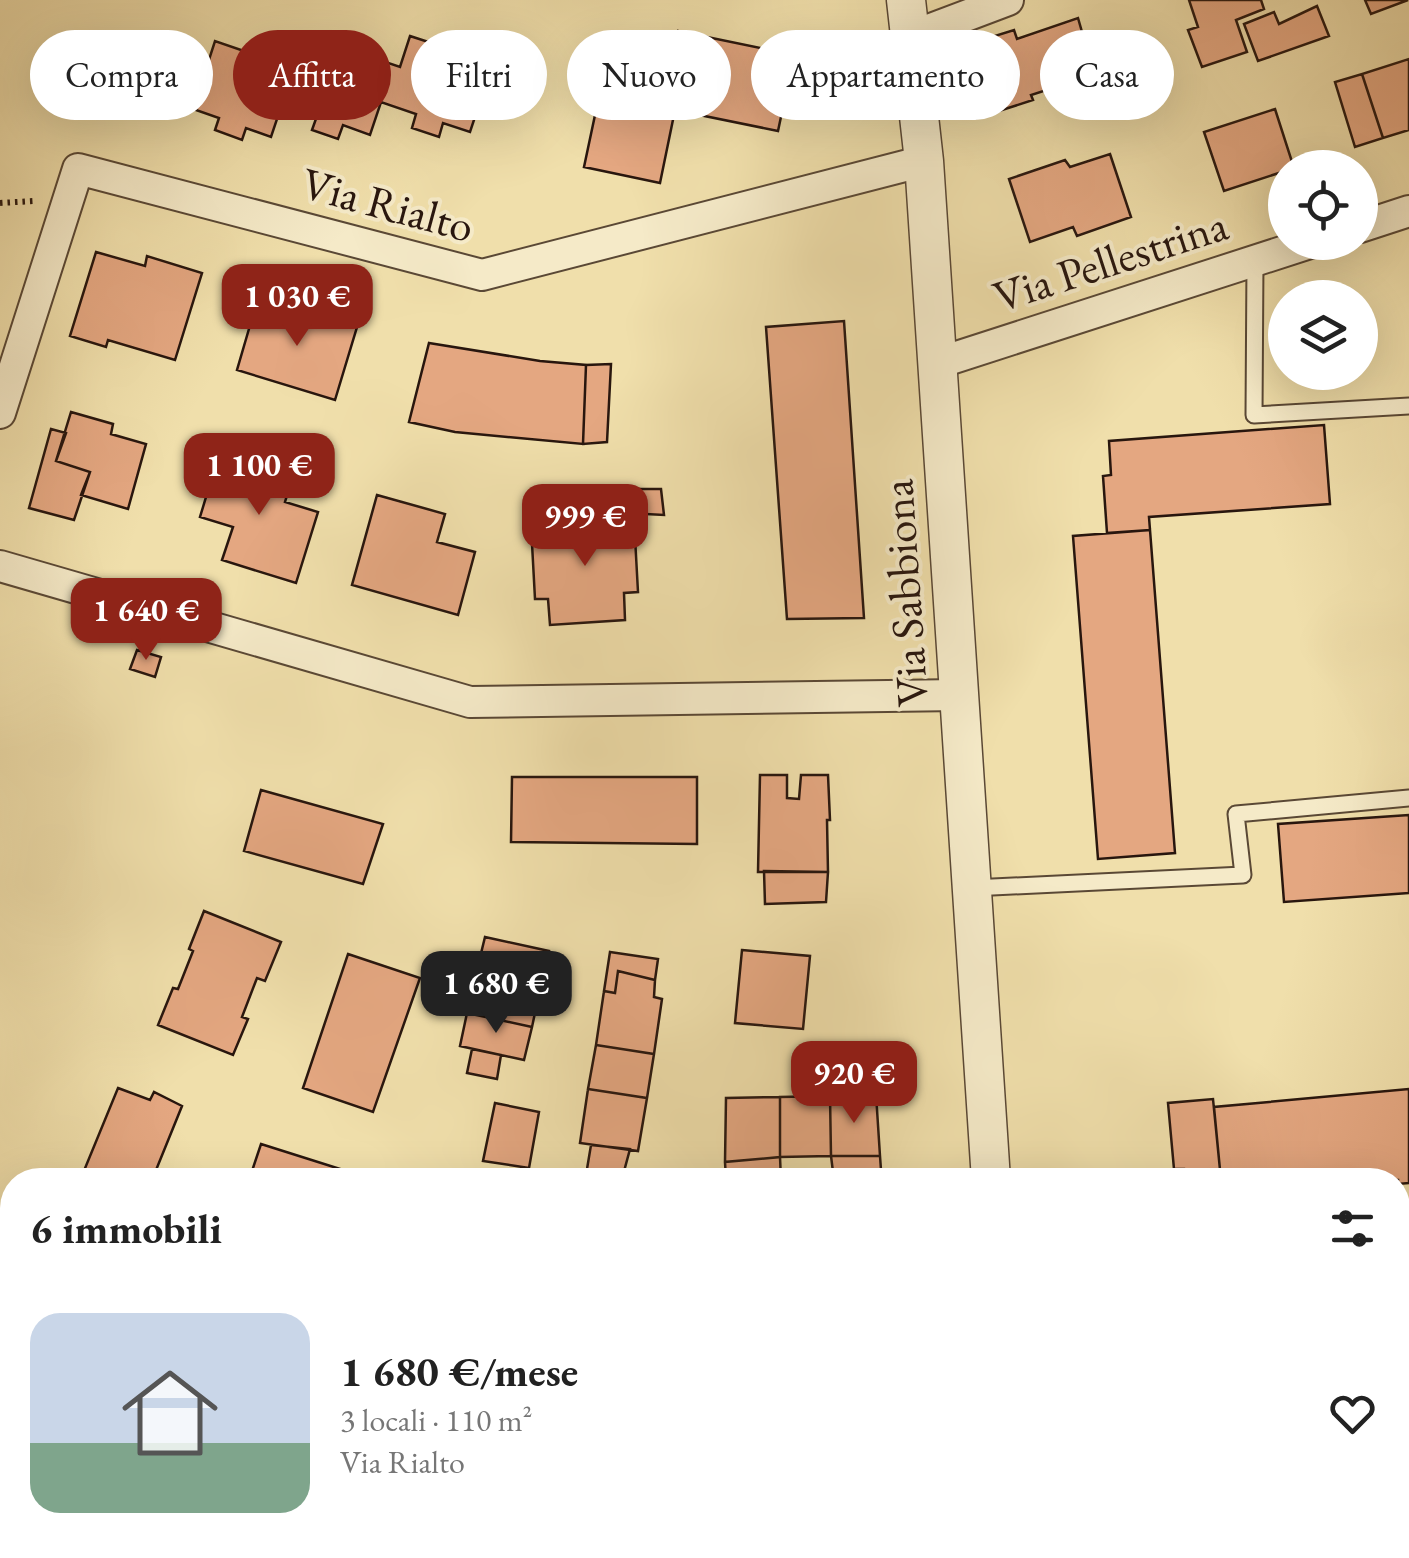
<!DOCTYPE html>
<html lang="it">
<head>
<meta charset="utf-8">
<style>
  body { margin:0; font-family:"EB Garamond",serif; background:#f6f6f6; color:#222; height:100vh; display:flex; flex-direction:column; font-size:38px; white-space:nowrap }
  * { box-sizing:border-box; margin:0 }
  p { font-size:32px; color:#767676 }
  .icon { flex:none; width:55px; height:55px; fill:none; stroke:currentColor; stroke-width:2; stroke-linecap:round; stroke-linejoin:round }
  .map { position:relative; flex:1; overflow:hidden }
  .details { position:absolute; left:0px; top:1168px; width:1410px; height:392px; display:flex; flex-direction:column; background:#fff; border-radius:40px 40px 0 0; box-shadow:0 10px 40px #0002 }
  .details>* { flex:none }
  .top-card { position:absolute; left:30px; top:30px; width:1350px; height:90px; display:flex; gap:20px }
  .controls { position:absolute; left:1268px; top:150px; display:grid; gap:20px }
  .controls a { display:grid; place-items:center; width:110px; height:110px; border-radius:50%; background:#fff; box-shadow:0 10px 40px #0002; font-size:50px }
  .price { position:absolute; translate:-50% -85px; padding:0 22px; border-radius:20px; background:#8f2418; color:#fff; font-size:32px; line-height:65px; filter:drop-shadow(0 2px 5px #0008) }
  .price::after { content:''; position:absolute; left:50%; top:60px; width:30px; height:22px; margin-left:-15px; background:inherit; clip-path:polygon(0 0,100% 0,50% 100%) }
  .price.on { background:#222; color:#fff }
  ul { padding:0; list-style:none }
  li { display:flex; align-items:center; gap:30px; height:250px; padding:0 30px }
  li span { display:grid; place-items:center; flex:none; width:280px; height:200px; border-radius:30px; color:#555 }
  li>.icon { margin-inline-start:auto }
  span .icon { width:120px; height:120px; fill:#fffc; stroke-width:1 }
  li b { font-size:42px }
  h2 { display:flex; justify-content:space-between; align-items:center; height:120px; padding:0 30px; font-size:42px }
  .tag { padding:0 35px; border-radius:45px; background:#fff; box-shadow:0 10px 40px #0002; font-size:35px; line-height:90px }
  .tag.on { background:#8f2418; color:#fff }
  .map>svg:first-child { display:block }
  .building { fill:#e4a781; stroke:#28160e; stroke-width:2.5 }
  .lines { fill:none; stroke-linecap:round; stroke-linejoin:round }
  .service-casing { stroke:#5a4835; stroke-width:19 }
  .minor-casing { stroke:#5a4835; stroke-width:34 }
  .tertiary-casing { stroke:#5a4835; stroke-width:41 }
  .path { stroke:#28160e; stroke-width:6; stroke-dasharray:2.5 5; stroke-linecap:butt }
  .service { stroke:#f5eac8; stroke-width:15 }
  .minor { stroke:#f5eac8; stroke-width:30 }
  .tertiary { stroke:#f5eac8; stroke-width:38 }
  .labels { text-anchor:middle; stroke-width:8; stroke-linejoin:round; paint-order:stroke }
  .street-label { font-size:45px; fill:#28160e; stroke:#f5eac8 }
</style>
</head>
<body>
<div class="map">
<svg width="1409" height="1558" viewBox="0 0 1409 1558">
  <rect width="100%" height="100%" fill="#f0dfab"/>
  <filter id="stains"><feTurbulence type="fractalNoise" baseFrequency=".002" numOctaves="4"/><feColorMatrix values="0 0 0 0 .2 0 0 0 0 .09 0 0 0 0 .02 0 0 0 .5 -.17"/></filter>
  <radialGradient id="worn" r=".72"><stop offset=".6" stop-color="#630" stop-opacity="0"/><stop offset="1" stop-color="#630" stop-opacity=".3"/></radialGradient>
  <path class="building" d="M1189,0H1261L1264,9L1236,20L1247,52L1202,67L1188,30L1198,27Z
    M1365,0H1408L1371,14Z
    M1317,6L1329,36L1258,61L1244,24L1274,12L1279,24Z
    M1078,18L1088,53L1077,56L1084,78L1031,95L1033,100L977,118L956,48L1014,30L1017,39Z
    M678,31L794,55L778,131L675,110L660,183L584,167L605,68L667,81Z
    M410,36L493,63L470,132L443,123L439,137L412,128L416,114L381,102L370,135L343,125L338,139L312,130L317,116L282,104L271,137L246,128L242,140L215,130L219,118L193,109L215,41L299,70L311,37L400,67Z
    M1409,59V130L1383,138L1362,74Z
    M1362,74L1383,138L1355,147L1335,82Z
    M1275,109L1294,168H1285V171L1224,191L1204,132Z
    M1110,154L1131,217L1077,236L1073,227L1030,242L1009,179L1065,160L1070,167Z
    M96,252L145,266L147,256L202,273L175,360L108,340L106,347L70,336Z
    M258,298L357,327L335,400L237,370Z
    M844,321L864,618L787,619L766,327Z
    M429,343L540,361L586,365L583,444L455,432L409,422Z
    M611,364L607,442L583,444L586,365Z
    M71,412L113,424L111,434L146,444L128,509L81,495L90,472L56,461Z
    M1324,425L1330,504L1149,517L1150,530L1107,533L1103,476L1111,475L1109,441Z
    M51,429L66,433L56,461L90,472L74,520L29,508Z
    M219,454L293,476L285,502L318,512L296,583L222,560L233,527L200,517Z
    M626,489H661L664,515L627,513Z
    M377,495L445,514L437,542L475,552L458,615L352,585Z
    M634,519L638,592L624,593L625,620L550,625L548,599H535L531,525Z
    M1150,530L1175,853L1098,859L1073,536Z
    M137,650L161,657L155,677L130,669Z
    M760,775H787V798L799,799L801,775H828L830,820H827L828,872H758Z
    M512,777H697V844L511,842Z
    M261,790L383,824L363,884L244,851Z
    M1409,815V893L1284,902L1278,824Z
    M764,871L828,872L826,902L765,904Z
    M204,911L281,942L265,981L257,978L242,1017L248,1019L233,1055L158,1025L173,988L178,989L193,951L189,949Z
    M485,937L549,951L539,994L475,978Z
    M742,950L810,956L803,1029L735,1023Z
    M610,952L658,959L655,980L618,971L615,993L604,991Z
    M348,954L420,978L373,1112L303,1088Z
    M618,971L655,980L654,997L662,999L654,1054L596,1045L604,991L615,993Z
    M475,978L539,994L532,1027L467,1013Z
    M467,1013L532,1027L524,1060L460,1046Z
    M596,1045L654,1054L647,1098L588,1089Z
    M472,1049L501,1055L497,1079L467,1073Z
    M118,1088L150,1100L154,1092L182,1106L152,1180L81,1178Z
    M588,1089L647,1098L638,1151L580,1143Z
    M1409,1089V1183L1398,1184V1180H1221L1214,1107Z
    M876,1094L880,1156H831L830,1096Z
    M830,1096L831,1156L780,1157V1097Z
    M780,1097V1157L725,1162L726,1098Z
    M1213,1099L1221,1180H1185L1184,1169H1174L1168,1103Z
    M495,1103L539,1112L529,1168L483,1161Z
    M261,1144L356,1174L353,1180H249Z
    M591,1145L630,1149L623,1175L587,1169Z
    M831,1156H880L881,1170L833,1172Z
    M780,1157L781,1180H726L725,1162Z
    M1409,1279V1458L1398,1459V1280Z
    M0,1351L12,1355V1443L0,1439Z
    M0,1507L12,1511V1548H42L38,1558H0Z
    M105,1548H173L202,1558H101Z
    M336,1548H379L376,1558H359Z
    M421,1548H464L461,1558H418Z"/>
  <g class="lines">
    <g class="service-casing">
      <path id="service" d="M1255,261L1254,415L1409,406
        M972,888L1243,875L1236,814L1409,798
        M733,1558L737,1548"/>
    </g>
    <g class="minor-casing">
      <path id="minor" d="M910,37L1008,0
        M1360,227L1409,211
        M935,364L1313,242
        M0,413L78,169L482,275L924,161
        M0,566L470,702L959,695
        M0,1265L12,1269
        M855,1548L895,1558"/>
    </g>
    <g class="tertiary-casing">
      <path id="tertiary" d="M906,0L924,161L991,1180
        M1015,1548L1016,1558"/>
    </g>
    <path class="path" d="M0,203L34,201"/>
    <use href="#service" class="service"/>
    <use href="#minor" class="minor"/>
    <use href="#tertiary" class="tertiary"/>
  </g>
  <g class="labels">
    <g class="street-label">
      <text transform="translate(388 204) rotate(15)" y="16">Via Rialto</text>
      <text transform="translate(1110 260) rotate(-18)" y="16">Via Pellestrina</text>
      <text transform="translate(904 593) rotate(-94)" y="16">Via Sabbiona</text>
    </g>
  </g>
  <rect width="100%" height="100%" filter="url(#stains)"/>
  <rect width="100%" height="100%" fill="url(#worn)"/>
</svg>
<div class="controls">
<a><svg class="icon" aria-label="locate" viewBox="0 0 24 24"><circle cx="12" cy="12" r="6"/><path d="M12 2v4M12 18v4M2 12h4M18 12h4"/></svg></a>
<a><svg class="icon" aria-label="layers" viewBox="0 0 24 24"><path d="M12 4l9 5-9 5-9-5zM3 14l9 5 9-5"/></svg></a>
</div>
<b class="price" style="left:297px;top:349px">1 030 €</b>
<b class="price" style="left:259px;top:518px">1 100 €</b>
<b class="price" style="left:585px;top:569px">999 €</b>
<b class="price" style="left:146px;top:663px">1 640 €</b>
<b class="price on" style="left:496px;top:1036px">1 680 €</b>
<b class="price" style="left:854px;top:1126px">920 €</b>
<div class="top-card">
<a class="tag">Compra</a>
<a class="tag on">Affitta</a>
<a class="tag">Filtri</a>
<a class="tag">Nuovo</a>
<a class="tag">Appartamento</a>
<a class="tag">Casa</a>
</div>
<section class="details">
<h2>6 immobili<svg class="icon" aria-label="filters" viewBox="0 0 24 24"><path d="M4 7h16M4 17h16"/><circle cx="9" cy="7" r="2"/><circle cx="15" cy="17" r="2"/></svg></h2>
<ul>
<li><span style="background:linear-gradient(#c9d6e8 65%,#7fa58c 0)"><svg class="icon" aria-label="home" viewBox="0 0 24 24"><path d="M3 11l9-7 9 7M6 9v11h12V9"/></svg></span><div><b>1 680 €/mese</b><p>3 locali · 110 m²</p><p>Via Rialto</p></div><svg class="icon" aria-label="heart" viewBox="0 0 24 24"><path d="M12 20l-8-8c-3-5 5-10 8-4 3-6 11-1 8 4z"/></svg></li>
</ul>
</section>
</div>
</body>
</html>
